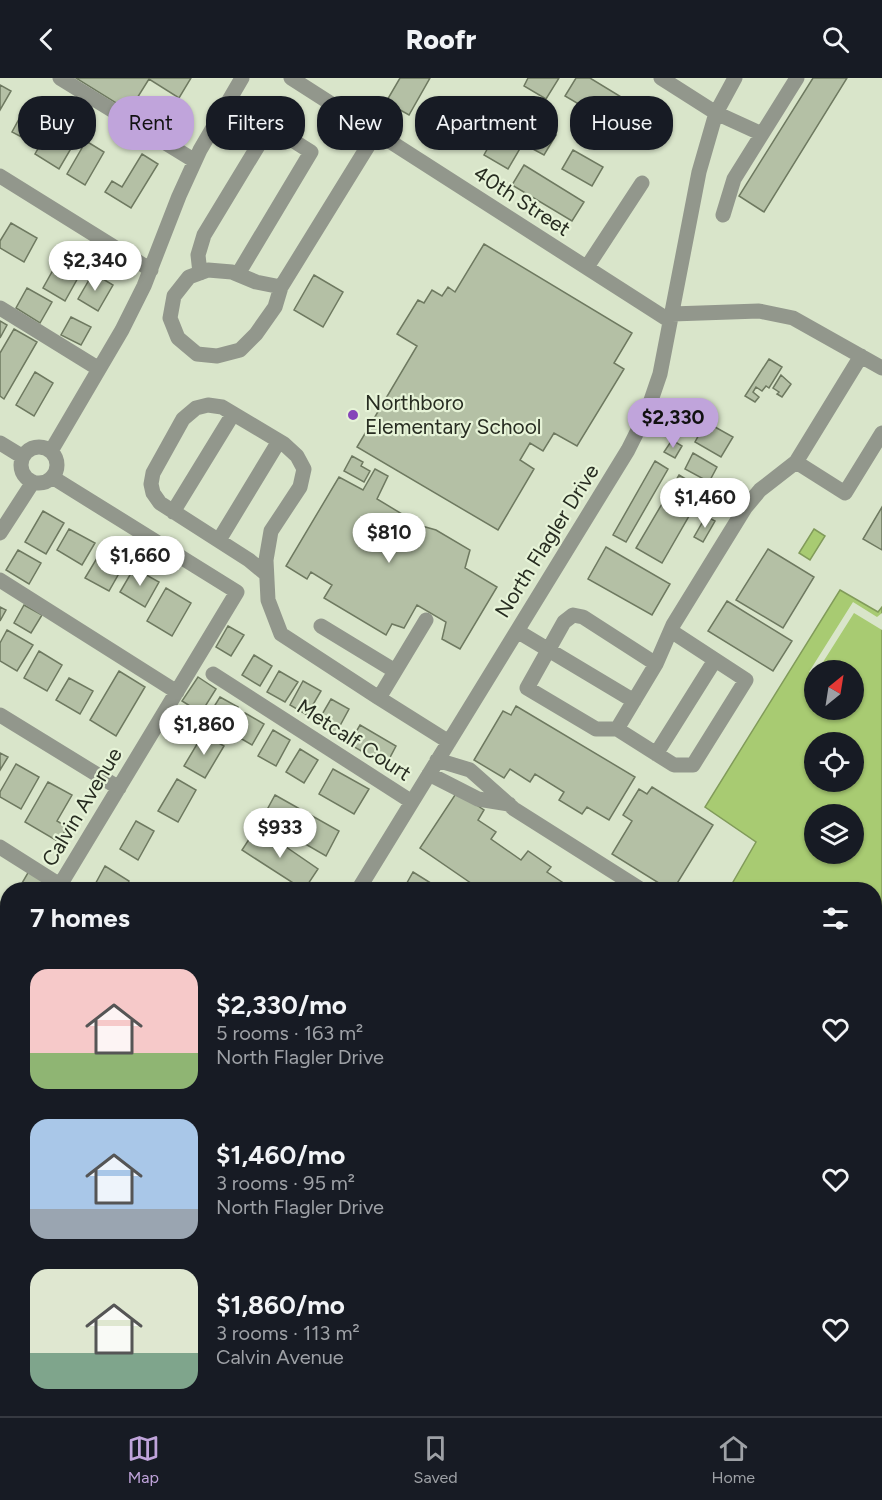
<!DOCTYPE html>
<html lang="en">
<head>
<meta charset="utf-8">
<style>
  body { margin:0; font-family:Figtree,sans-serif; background:#242831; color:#f1f3f6; height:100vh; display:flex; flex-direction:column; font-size:22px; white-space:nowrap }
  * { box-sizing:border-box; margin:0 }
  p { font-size:20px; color:#9ea1a6 }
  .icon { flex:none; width:33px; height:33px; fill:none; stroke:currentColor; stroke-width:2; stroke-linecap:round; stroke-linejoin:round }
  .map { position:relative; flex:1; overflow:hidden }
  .details { position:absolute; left:0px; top:804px; width:882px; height:534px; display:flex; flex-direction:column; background:#171b24; border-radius:24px 24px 0 0; box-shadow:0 2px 4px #0004 }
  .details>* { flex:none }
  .top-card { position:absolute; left:18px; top:18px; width:846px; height:54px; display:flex; gap:12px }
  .needle { width:39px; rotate:30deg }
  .controls { position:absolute; left:804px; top:582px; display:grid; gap:12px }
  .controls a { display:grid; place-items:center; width:60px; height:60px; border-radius:50%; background:#171b24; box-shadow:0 2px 4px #0004; font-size:30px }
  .price { position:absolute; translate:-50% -51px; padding:0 14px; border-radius:21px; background:#fff; color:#222; font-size:20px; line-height:39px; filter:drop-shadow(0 2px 3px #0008) }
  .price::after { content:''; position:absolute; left:50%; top:36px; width:18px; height:14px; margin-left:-9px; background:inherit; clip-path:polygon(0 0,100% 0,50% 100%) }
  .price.active { background:#c0a4db; color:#111 }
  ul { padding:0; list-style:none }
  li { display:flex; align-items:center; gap:18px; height:150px; padding:0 30px }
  li span { display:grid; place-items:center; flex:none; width:168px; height:120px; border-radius:18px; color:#555 }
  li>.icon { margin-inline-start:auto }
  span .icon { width:72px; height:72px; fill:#fffc; stroke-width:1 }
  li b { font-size:26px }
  h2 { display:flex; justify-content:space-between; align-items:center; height:72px; padding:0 30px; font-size:26px }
  .chip { padding:0 21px; border-radius:24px; background:#171b24; box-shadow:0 2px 4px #0004; font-size:21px; line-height:54px }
  .chip.active { background:#c0a4db; color:#111 }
  header { display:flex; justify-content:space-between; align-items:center; height:78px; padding:0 30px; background:#171b24; font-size:27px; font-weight:800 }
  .tab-bar { display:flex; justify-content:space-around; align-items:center; height:84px; border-top:2px solid #363941; background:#171b24; font-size:16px; color:#9ea1a6 }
  .tab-bar a { display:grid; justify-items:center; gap:3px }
  .tab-bar .active { color:#c0a4db }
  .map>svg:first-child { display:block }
  .water { fill:#a8cb72; stroke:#819b5a; stroke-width:1.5; fill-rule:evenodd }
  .pier { fill:#d9e5ca }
  .building { fill:#b4c0a5; stroke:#6e7960; stroke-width:1.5 }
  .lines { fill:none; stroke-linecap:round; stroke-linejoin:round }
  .minor { stroke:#92978c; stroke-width:15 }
  .poi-dot { fill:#8544b9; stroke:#e6f3d7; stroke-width:2 }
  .labels { text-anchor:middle; stroke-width:4.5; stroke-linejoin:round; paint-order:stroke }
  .street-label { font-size:21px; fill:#272c21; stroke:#e6f3d7 }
  .poi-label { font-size:21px; fill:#272c21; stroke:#e6f3d7; text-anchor:start }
</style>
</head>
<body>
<header><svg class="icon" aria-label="back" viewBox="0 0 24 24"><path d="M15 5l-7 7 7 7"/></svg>Roofr<svg class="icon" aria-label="search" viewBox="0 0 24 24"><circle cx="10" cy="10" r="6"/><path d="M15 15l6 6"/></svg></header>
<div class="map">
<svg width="882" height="1338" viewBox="0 0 882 1338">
  <rect width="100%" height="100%" fill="#d9e5ca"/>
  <path class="water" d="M814,451L825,458L810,482L799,475Z
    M840,512L878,534L882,529V964L875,959L874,812L729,811L756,764L705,729ZM814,592H854V632H814ZM814,664H854V704H814ZM814,736H854V776H814Z
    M874,1058L882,1062V1105L875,1100Z
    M882,1263V1338H836L841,1331L874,1330L875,1275Z"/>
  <path class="pier" d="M853,524L877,539L882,535V552L854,535L818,592H814V598L809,594Z"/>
  <path class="building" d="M76,0H191L179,20L149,1L129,33Z
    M400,0H430L409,37L386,24Z
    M528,0H559L546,21L524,8Z
    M576,0H590L636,28L613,67L585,50L594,35L565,18Z
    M813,0H847L764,134L739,118Z
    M0,7L11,13L0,32Z
    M25,30L42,40L29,63L12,54Z
    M462,37L487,52L476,71L451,57Z
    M51,48L76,62L59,91L35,76Z
    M500,48L525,62L508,91L484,77Z
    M541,48L556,57L544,77L529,69Z
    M86,63L104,74L85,107L67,96Z
    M573,72L603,89L592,108L562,91Z
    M142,76L158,86L131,130L105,114L112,103L122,109Z
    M524,87L584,124L572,143L512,107Z
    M11,145L37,160L24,184L0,170V163Z
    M484,166L632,255L614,285L624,291L577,368L554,355L543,373L530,365L520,382L534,391L498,452L357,369L417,268L397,256L418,222L424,225L432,212L442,218L448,209L455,214Z
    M62,176L84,189L65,223L43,210Z
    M93,195L113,207L98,233L78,221Z
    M314,197L343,214L323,249L294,232Z
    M27,210L52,224L40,245L16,230Z
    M71,239L91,249L81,267L61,257Z
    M0,243L7,247L0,260Z
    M14,251L37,264L4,321L0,318V275Z
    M769,281L782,289L769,310L766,308L762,313L756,309L753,314L759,319L755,324L745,318Z
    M35,294L53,305L34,338L16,327Z
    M781,297L791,306L782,319L777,316L779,314L773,310Z
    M689,324L700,330L687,353L676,347Z
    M706,344L733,359L721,379L695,364Z
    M672,362L682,368L675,380L664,374Z
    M693,375L717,389L709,404L685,391Z
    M352,378L363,384L361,388L370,393L364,404L344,393Z
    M655,383L668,391L626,464L613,457Z
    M375,391L388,398L377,421L422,448L436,452L470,472L465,490L497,509L460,571L442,561L446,544L417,527L404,550L392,546L386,557L324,520L332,507L311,494L307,501L286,488L339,399L363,412Z
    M679,397L704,412L662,485L636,470Z
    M882,429V472L863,461Z
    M43,433L64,445L46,476L25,464Z
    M706,438L715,443L703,464L694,459Z
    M69,451L95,465L82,487L57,472Z
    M606,469L670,506L652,537L588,501Z
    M103,470L126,483L109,513L85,500Z
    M768,471L814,499L783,550L736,522Z
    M18,472L41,485L29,506L6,492Z
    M134,490L159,504L145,529L120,514Z
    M166,510L191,525L172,558L147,543Z
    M727,523L792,563L773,593L708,553Z
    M24,527L42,537L31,555L14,545Z
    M0,529L6,532L0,543Z
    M228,548L244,557L231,578L216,569Z
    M7,552L33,567L17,593L0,583V565Z
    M39,573L62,587L47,613L24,600Z
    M254,577L272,588L260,608L242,597Z
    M119,593L145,609L116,658L90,642Z
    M279,593L298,604L285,624L267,614Z
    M198,599L216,611L201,635L182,623Z
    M69,600L93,613L80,636L56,622Z
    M303,603L321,613L307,637L290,627Z
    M220,619L238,629L226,651L207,640Z
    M331,621L349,631L336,655L317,645Z
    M516,628L635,699L609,742L587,729L582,736L559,722L564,714L535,696L530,704L510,691L504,700L474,682L503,633L511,637Z
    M245,635L264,646L252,667L233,656Z
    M360,647L396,668L386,687L349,666Z
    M273,652L290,662L276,688L258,678Z
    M203,656L224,668L205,700L184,688Z
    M300,671L318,682L304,705L286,694Z
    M0,675L8,679L0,692Z
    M16,686L39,699L21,731L0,719V714Z
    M333,691L369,711L354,736L319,716Z
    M177,701L196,712L178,744L158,733Z
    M48,704L72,717L57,743L67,749L59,764L25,744Z
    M652,709L713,747L673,812H670L612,776L632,743L623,737L639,711L647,716Z
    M457,714L484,732L478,742L496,754L491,761L521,782L528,773L551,789L547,794L568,808L566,812H481L420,770Z
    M275,717L339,753L326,778L262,741Z
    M136,743L154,753L138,782L120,771Z
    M257,749L318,791L304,812L242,772Z
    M105,788L129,803L124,812H92Z
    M29,793L44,802L38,812H18Z
    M413,794L442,812H403Z
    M0,824L8,828V848L3,856L0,854Z
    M882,981V1060L874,1056V994Z
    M6,1061H8V1081L0,1077V1072Z
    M0,1092L8,1096V1123L0,1136Z
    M874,1130L882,1135V1174L874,1170Z
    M0,1215L8,1219V1249L0,1245Z
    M0,1251L8,1255V1289L0,1284Z
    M81,1330H95L108,1338H77Z
    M178,1330H231L226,1338H183L176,1334Z
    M246,1330L258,1337L257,1338H242Z
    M423,1330H444L458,1338H419Z"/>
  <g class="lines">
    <path class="minor" d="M60,0L195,83
      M291,0L670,243
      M661,0L716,35L762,56
      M0,98L151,192
      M723,137L734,101L797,0
      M587,189L642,105
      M200,195L198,177L204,157L270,48L311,74L238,196
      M281,209L256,204L232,194L208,192L189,199L174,218L170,240L178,260L197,276L217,278L240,272L256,256L275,229L281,209L376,55
      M0,230L99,291
      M672,236L759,233L793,240L882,290
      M0,365L23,379
      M21 387a18 18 0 1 1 36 0a18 18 0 1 1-36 0Z
      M51,373L122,252L144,208L179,118L200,72L242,0
      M796,384L861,278
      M52,399L237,514L57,812
      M173,434L233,336
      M0,455L33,404
      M219,462L279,363
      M266,496L249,482L160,425L153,415L151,406L153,395L183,341L196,330L208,327L222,329L284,366L297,378L304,391L300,409L271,453L266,482L268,522L281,556L379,620
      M0,502L177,614
      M426,542L379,620L449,664
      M321,548L395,593
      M517,553L634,623
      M671,553L746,602L693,687H674L617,651L656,586L673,547L745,430L760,412L796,384L845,415L882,355
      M213,596L412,724
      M0,637L119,710
      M617,651H596L527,610L564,544L573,537L583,539L656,586
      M656,676L715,582
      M437,682L470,692L514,731L642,812
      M429,696L478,721L509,726
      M0,769L60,807
      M358,812L628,372L647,334L660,296L699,94L716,35L735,0
      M0,905L8,893
      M0,1053L8,1057
      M0,1160L8,1148
      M0,1187L8,1191
      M312,1330L324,1338
      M35,1338L40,1330
      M571,1338L572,1330
      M627,1338L628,1330"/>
  </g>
  <circle class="poi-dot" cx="353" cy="337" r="6"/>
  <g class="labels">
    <g class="street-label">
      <text transform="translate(522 123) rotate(33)" y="7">40th Street</text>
      <text transform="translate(547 463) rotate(-58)" y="7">North Flagler Drive</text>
      <text transform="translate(354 662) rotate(33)" y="7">Metcalf Court</text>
      <text transform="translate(82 729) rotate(-59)" y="7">Calvin Avenue</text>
    </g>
    <g class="poi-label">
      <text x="365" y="332">Northboro<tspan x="365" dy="24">Elementary School</tspan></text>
    </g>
  </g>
</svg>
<div class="controls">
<a><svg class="needle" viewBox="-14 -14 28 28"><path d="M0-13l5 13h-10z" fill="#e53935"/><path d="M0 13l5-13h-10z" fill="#9ea1a6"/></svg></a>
<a><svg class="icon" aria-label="locate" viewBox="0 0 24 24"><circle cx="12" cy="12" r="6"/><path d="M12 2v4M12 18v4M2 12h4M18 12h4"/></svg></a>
<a><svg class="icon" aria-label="layers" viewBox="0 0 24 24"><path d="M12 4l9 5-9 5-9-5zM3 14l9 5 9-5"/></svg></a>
</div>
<b class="price" style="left:95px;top:214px">$2,340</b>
<b class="price active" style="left:673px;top:371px">$2,330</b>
<b class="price" style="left:705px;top:451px">$1,460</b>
<b class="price" style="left:389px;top:486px">$810</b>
<b class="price" style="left:140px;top:509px">$1,660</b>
<b class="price" style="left:204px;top:678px">$1,860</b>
<b class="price" style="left:280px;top:781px">$933</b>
<div class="top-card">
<a class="chip">Buy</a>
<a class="chip active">Rent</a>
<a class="chip">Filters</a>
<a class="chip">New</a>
<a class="chip">Apartment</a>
<a class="chip">House</a>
</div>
<section class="details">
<h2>7 homes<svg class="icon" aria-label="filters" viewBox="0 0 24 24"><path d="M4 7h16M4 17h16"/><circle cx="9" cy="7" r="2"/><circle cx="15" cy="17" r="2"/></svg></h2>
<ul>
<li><span style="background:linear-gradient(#f6c9c9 70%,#8fb573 0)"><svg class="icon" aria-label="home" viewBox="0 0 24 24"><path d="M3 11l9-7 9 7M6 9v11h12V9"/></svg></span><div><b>$2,330/mo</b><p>5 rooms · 163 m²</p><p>North Flagler Drive</p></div><svg class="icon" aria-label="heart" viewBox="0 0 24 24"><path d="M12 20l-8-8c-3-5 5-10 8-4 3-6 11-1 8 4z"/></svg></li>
<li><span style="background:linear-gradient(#a9c7e8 75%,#9aa5b1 0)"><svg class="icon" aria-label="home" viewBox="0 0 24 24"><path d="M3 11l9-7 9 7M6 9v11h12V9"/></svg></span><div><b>$1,460/mo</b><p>3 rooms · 95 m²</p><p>North Flagler Drive</p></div><svg class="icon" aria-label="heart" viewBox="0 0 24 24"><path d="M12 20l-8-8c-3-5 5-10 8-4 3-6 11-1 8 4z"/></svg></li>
<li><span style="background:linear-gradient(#dfe7d0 70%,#7fa58c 0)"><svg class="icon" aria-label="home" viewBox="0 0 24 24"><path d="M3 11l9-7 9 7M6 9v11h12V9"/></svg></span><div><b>$1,860/mo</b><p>3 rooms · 113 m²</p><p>Calvin Avenue</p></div><svg class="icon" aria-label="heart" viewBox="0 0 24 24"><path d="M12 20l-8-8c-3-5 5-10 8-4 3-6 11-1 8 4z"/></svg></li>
</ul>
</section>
</div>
<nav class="tab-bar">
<a class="active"><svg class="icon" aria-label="map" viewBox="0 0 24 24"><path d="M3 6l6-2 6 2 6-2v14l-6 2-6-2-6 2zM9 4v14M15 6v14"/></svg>Map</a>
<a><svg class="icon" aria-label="saved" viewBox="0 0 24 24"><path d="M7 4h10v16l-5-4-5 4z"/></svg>Saved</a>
<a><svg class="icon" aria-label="home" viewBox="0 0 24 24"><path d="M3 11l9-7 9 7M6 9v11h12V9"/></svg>Home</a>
</nav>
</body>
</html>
